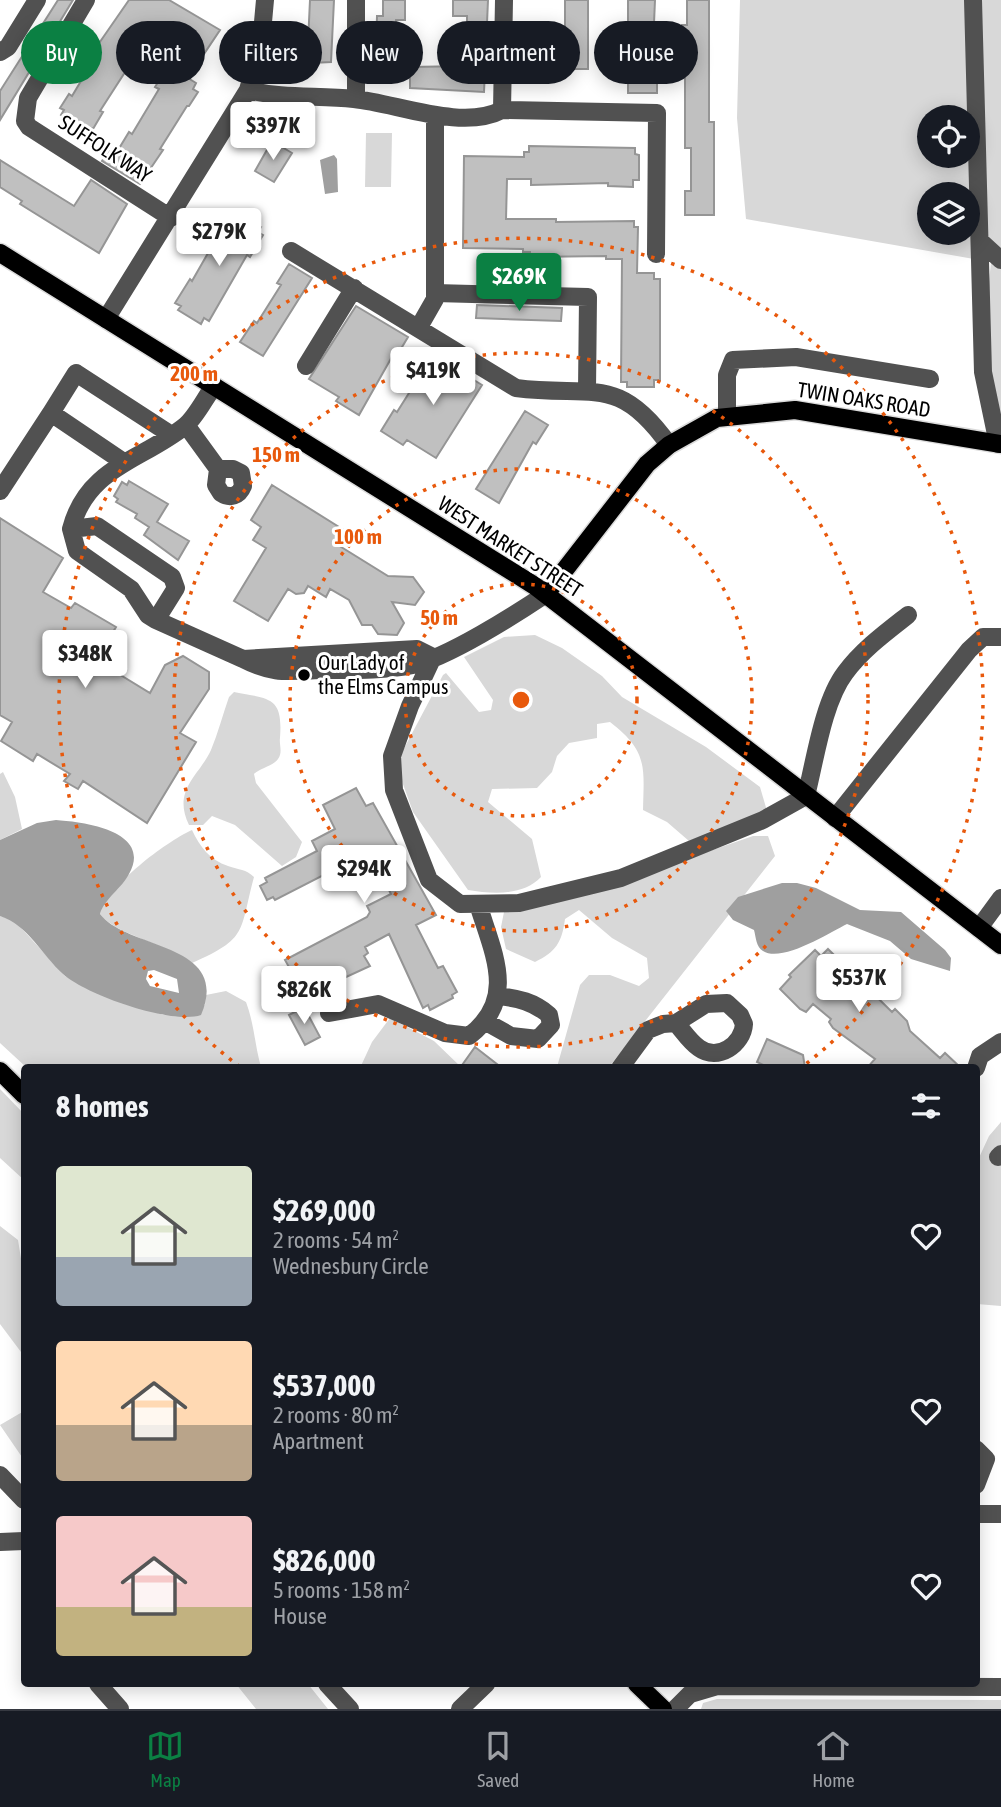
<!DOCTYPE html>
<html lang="en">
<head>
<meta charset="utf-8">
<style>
  body { margin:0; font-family:"Asap Condensed",sans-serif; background:#242831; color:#f1f3f6; height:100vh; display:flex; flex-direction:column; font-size:26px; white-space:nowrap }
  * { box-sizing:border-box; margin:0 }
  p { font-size:23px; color:#9ea1a6 }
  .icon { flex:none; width:38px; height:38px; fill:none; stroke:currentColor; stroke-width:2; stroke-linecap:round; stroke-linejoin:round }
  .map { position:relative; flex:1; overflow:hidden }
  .side { position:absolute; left:21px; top:1064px; width:959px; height:623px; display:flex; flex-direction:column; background:#171b24; border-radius:7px; box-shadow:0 4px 18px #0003 }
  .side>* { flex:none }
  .banner { position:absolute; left:21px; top:21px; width:959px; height:63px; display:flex; gap:14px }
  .tools { position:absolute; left:917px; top:105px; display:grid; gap:14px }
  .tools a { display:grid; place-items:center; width:63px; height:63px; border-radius:50%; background:#171b24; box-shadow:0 4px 18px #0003; font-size:35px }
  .price { position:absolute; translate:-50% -60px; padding:0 16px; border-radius:7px; background:#fff; color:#222; font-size:23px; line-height:46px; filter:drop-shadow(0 2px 4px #0008) }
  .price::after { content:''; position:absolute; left:50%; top:42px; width:21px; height:16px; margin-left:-10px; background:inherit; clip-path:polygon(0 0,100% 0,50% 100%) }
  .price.current { background:#0b8043; color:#fff }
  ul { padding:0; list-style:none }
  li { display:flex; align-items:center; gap:21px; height:175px; padding:0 35px }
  li span { display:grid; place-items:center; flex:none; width:196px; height:140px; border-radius:7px; color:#555 }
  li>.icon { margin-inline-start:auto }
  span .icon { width:84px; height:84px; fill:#fffc; stroke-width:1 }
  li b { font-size:30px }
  h2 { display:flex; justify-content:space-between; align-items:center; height:84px; padding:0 35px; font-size:30px }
  .chip { padding:0 24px; border-radius:32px; background:#171b24; box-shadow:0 4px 18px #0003; font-size:24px; line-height:63px }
  .chip.current { background:#0b8043; color:#fff }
  .menu { display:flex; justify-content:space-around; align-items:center; height:98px; border-top:2px solid #363941; background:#171b24; font-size:19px; color:#9ea1a6 }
  .menu a { display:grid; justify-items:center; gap:4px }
  .menu .current { color:#0b8043 }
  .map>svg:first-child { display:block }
  .green { fill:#d8d8d8; fill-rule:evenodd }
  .water { fill:#9f9f9f; fill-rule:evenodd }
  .building { fill:#c0c0c0; stroke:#959595; stroke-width:2 }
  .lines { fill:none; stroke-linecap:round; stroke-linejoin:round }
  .major-casing { stroke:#dbdbdb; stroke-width:21 }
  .minor { stroke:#515151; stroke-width:18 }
  .major { stroke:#000; stroke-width:18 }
  .ring { fill:none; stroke:#e8590c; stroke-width:3.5; stroke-dasharray:3.5 7 }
  .poi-dot { fill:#000; stroke:#fff; stroke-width:2.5 }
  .labels { text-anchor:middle; stroke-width:6; stroke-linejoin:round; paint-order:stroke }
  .street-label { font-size:21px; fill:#000; stroke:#fff }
  .poi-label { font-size:21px; fill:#000; stroke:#fff; text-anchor:start }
  .centre { fill:#e8590c; stroke:#fff; stroke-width:3.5 }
  .ring-label { font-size:21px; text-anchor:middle; font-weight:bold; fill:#e8590c; stroke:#fff; stroke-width:6; stroke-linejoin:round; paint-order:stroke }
</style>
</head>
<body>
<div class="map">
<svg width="1001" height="1709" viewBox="0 0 1001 1709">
  <rect width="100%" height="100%" fill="#fff"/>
  <path class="green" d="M740,0H1001V417L982,353L991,262L746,219L737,118ZM929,117H968V156H929ZM929,194H968V233H929Z
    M366,133H392L391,187H365Z
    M535,635L562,648L602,676L622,697L706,747L760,787L767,811L689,841L667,822L643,810C644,767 648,751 610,722L597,724V738L569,743L557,756L552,772L537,788L492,789L488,802L532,839L541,877C523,896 493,894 468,890L413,812L399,773L400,756L443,675L446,673L479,712L491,710L493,700L464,657L504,637Z
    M234,692C271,699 283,697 280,738C279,745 283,752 278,759C273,766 260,768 254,774L256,783L302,842L296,857L282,866L235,825L212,816L203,825H189C172,790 199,776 211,750C218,733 223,714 229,697Z
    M3,772L15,797L22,829L0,840V774Z
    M192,830C200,847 210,860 228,866C239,870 246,869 254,877C239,932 249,938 192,963C167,944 114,934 100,914C110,884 164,843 192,830Z
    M753,836H768L775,856L609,1067H557L580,985L589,975H610L639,986L649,978L647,958L612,938L579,910L565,919C562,942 556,952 535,962L506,949L501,927L504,912L614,884Z
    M0,916L14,920L65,976L92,990L163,1015L205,1005L206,995L226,991L246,1002C254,1023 255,1046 261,1067H26L0,1043Z
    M390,1018L434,1041L461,1067L360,1068L372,1042Z
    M0,1089L24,1114V1180L0,1158Z
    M1001,1122V1306L977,1304V1162L989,1136Z
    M0,1226L18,1240L24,1277V1356L0,1324Z
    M24,1411V1460L0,1425Z
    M236,1684H308L328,1709H256Z
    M717,1699L1001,1700V1709H701L703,1703Z"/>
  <path class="water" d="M334,155L337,159L338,192L325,194L320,160Z
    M56,820C84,822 153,831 129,874C122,888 105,898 100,914C127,950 232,942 201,1015C172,1025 86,995 63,974C42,955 28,925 0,916V840L37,823ZM154,970L177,979L179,993L150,986L146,979L148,971Z
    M782,883H797L816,888L860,910L901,912L945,950L951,958L950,971L911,959L890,941L847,924C829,933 782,963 763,951C756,947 756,937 754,930L733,920L726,911L738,897Z"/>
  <path class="building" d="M58,0H73L0,120V91Z
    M129,0H169L220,30L188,78L196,83L193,89L198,92L189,106H187L160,149L163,150L140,184L102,161L109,151L115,155L129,132L132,134L159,89L155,87L176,53L149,35L100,111L103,112L93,129L87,126L85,129L61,115L64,110L60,108L69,94L72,96L99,51L95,49Z
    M310,0H334L331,62L312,63V43H308Z
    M383,0H405V20H396L395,33V50H405V64H385V52H376L377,16H383Z
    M453,0H488L484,92L410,88V67L467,66V16H453Z
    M565,0H588V69H565Z
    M628,0H655L652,69H657V93H628Z
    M687,0H709V122H714V215H685V191H691V148H685V68H682V25H687Z
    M272,141L292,153L274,182L255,171Z
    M529,146L635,148V154L639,155V180H633V187L608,186V183L531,185V179H507L506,219H556V222L634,221V227H638L637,273H654V279H660V380H654V387H627V382H621L622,259H606V256L530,257V252H523V249L463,248L464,156L524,157V152H529Z
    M0,160L74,206L91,180L127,204L99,253L20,204L22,201L0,187Z
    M231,213L236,216L238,213L261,227L258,232L263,235L250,257L247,255L209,321L204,318L201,324L178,310L181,306L175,303L190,279L192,281Z
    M289,264L312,278L263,356L240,342L254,321L257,323L281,285L277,283Z
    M477,305L562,308L561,321L476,318Z
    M356,306L408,337L396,357L393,355L359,415L336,401L339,397L309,379Z
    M430,353L482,385L436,458L407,440L403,445L381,431L394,410L397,412L421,374L418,372Z
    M525,411L548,425L536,444L533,442L499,503L476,489Z
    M129,481L168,504L157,522L189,541L178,560L144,535L149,527L135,518L137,514L116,502L118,499L114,496L122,482L127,485Z
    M272,485L347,532L338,545L388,576L413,577L424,592L415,605L392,602L404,623L397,635L378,634L372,625H362L349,600L330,589L326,597L308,586L304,593L296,594L288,589L268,621L234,601L266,548L253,540L261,527L251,520Z
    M0,518L63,558L43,592L71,608L75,603L116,627L96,660L150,693L165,665L183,656L209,672V689L180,733L196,742L147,823L83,781L78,789L64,781L70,774L37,754L33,761L1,741L12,722L0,715Z
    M356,788L366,806L373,803L436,915L416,925L438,968L443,966L457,992L452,995L453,998L430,1010L428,1005L423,1008L389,934L365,947L368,953L364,956L370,966L305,996L285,960L367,917L370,912L367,906L391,894L374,860L349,873L346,867L341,866L275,900L273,897L267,900L260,886L267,882L265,878L317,851L312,841L335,829L323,805Z
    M828,949L892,1012L895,1009L907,1021L910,1031L940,1058L945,1053L961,1068H867L875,1059L833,1028L829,1022L831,1019L813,1004L806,1012L800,1009L780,989L791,977L789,975L815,950L821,956Z
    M304,1007L320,1037L305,1045L289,1015Z
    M767,1039L803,1055L805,1068H770L757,1062Z
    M475,1047L502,1068H460Z"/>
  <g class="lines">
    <g class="major-casing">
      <path id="major" d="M0,253L535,586L1001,945
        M546,594L647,464L669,445L717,418L795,410L1001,444
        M0,1071L24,1095
        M637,1684L663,1709"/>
    </g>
    <path class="minor" d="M86,0L28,98L25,121L29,127L171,218
      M356,0V99
      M973,0L983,372L998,444
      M0,52L8,47L37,0
      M248,90C283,99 319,95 354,99C396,103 462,131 502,110L657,113L656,254
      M502,110L504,0
      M981,242L1001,260
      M291,251L516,388C592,398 618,373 669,445
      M435,293L588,297L587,390
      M106,319L248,90L261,44L265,0
      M419,327L435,299V115
      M306,366L354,288
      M214,386C205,398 196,417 185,426C141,461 87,467 71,529L97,526L172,577L176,588L156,620L243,659
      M727,416V375L733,360L796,357L930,379
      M186,425L218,469
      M125,463L51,413L76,373L170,434
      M218,469H233L241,473L243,486C239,496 230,499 221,493L216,485Z
      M0,491L51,413
      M71,529L77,551L131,589L148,615L156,620
      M433,657L410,706L392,756L394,790L429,880L460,904L519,903L621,878L763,820L806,796C815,761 823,702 845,673C862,650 885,633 908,615
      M433,657L417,649L243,659C274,675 288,671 321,670C351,670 383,671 413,665C447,658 516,614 546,594
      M835,818L969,650L983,637H1001
      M979,928L1001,898
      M329,1013L378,1004L445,1033L469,1036C518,999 493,953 478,904
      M486,1022L511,1036L538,1039L551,1025L549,1015C534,1002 518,998 498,996
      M620,1068L648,1030L663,1024L676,1023L706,1004L727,1003L740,1015L744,1024C743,1044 718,1062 699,1048C690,1042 683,1031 676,1023
      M976,1068L980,1056L1001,1042
      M998,1157L1001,1154
      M976,1449L986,1459L976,1485
      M0,1475L24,1500
      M976,1514H1001
      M0,1542L24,1541
      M98,1684L120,1709
      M327,1684L350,1709
      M460,1709L486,1684
      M675,1709L690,1694L717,1686L1001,1687"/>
    <use href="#major" class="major"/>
  </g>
  <g class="ring">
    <circle cx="521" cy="700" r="116"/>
    <circle cx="521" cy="700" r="231"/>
    <circle cx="521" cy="700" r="347"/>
    <path d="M240 1067A462 462 0 1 1 802 1067"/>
  </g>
  <circle class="poi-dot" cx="304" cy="675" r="7"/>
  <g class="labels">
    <g class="street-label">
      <text transform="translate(105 149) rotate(33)" y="7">SUFFOLK WAY</text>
      <text transform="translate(864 400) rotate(9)" y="7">TWIN OAKS ROAD</text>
      <text transform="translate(510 547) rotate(33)" y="7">WEST MARKET STREET</text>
    </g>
    <g class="poi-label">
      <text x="318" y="670">Our Lady of<tspan x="318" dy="24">the Elms Campus</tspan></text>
    </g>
  </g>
  <circle cx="521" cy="700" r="10" class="centre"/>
  <g class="ring-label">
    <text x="194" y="381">200 m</text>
    <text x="276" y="462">150 m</text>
    <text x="358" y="544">100 m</text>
    <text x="439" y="625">50 m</text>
  </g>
</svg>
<div class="tools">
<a><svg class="icon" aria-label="locate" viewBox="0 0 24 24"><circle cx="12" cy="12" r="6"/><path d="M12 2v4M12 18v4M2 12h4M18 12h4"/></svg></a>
<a><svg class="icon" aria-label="layers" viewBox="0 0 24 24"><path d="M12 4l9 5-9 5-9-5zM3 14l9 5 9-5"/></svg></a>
</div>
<b class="price" style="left:273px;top:162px">$397K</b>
<b class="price" style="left:219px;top:268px">$279K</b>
<b class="price current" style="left:519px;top:313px">$269K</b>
<b class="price" style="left:433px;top:407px">$419K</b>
<b class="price" style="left:85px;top:690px">$348K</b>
<b class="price" style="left:364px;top:905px">$294K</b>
<b class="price" style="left:859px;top:1014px">$537K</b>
<b class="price" style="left:304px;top:1026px">$826K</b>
<div class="banner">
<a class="chip current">Buy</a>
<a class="chip">Rent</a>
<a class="chip">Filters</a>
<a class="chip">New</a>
<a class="chip">Apartment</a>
<a class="chip">House</a>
</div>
<section class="side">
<h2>8 homes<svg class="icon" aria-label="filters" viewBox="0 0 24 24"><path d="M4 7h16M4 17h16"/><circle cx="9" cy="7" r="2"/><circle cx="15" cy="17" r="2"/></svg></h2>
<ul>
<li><span style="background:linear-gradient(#dfe7d0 65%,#9aa5b1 0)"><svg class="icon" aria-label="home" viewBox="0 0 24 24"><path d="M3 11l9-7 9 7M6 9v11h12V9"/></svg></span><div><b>$269,000</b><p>2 rooms · 54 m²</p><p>Wednesbury Circle</p></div><svg class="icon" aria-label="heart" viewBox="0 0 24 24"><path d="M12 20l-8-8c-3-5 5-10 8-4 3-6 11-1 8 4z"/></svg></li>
<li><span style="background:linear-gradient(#ffd9b3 60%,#b9a48a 0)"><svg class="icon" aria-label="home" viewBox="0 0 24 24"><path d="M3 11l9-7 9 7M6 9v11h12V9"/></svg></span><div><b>$537,000</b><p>2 rooms · 80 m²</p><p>Apartment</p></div><svg class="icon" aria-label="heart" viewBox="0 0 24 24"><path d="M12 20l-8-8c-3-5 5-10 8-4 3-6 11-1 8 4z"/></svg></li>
<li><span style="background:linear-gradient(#f6c9c9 65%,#c2b280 0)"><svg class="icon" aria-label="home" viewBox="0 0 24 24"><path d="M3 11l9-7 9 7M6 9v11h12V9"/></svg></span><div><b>$826,000</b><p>5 rooms · 158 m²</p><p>House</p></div><svg class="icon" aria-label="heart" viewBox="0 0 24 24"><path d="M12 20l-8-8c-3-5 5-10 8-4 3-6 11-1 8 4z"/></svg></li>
</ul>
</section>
</div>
<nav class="menu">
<a class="current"><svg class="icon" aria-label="map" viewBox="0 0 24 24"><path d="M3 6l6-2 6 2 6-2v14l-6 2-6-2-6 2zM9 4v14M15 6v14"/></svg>Map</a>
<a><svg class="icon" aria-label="saved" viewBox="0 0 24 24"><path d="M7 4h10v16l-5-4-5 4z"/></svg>Saved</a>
<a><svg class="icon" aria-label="home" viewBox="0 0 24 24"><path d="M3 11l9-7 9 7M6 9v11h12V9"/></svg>Home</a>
</nav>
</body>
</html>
